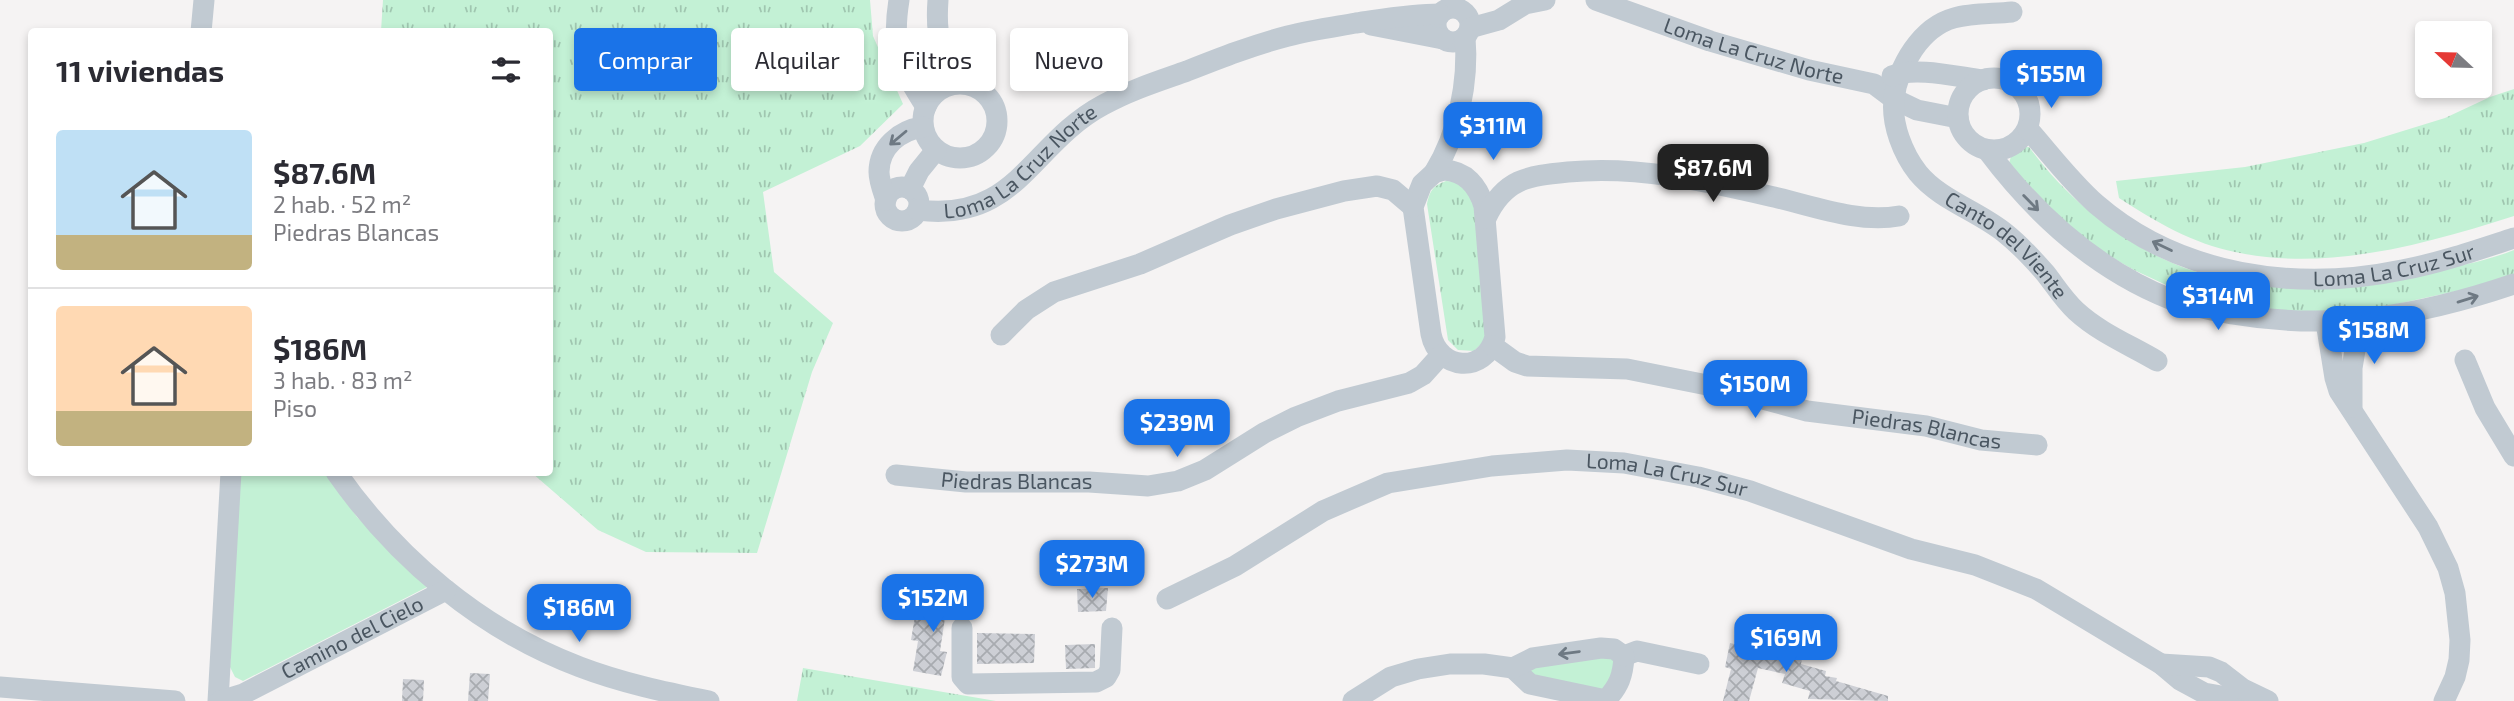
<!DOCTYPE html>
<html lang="es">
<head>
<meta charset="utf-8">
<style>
  body { margin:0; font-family:"Exo 2",sans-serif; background:#f7f7f7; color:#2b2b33; height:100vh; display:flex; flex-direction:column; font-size:26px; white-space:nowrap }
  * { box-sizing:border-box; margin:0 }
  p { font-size:23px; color:#7c7c81 }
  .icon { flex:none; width:38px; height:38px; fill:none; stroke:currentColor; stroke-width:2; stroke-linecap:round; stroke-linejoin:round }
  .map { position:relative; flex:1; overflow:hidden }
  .drawer { position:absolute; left:28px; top:28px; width:525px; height:448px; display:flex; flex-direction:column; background:#fff; border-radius:7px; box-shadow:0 4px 10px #0003 }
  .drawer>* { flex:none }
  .top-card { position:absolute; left:574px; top:28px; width:665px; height:63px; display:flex; gap:14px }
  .needle { width:46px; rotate:292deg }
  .buttons { position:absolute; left:2415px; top:21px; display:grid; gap:14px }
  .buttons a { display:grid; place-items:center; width:77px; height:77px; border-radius:7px; background:#fff; box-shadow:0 4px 10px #0003; font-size:35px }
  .price { position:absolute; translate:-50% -60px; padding:0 16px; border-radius:14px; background:#1a73e8; color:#fff; font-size:23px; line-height:46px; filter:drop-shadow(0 2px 4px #0008) }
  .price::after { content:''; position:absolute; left:50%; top:42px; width:21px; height:16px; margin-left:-10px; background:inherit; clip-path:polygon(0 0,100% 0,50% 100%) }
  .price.active { background:#222; color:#fff }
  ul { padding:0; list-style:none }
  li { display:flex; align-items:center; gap:21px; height:175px; padding:0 28px }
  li+li { border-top:2px solid #e1e1e2 }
  li span { display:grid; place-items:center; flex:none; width:196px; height:140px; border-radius:7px; color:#555 }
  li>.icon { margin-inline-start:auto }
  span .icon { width:84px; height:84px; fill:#fffc; stroke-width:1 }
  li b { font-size:30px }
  h2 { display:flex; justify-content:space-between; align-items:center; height:84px; padding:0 28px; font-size:30px }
  .pill { padding:0 24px; border-radius:7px; background:#fff; box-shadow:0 4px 10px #0003; font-size:24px; line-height:63px }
  .pill.active { background:#1a73e8; color:#fff }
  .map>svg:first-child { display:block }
  .grass { fill:url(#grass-tufts) }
  .green { fill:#c3f1d5 }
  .building { fill:url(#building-cross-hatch) }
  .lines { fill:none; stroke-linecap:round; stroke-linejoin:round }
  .minor { stroke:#c1cad2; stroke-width:21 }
  .oneway { stroke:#6e7983 }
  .labels { text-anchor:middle; stroke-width:5; stroke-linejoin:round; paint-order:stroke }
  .street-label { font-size:21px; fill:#4a5661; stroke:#fff }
</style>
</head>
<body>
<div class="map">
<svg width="2514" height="701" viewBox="0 0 2514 701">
  <defs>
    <pattern id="grass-tufts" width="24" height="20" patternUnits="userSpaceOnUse" patternTransform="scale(1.75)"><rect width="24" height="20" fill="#c3f1d5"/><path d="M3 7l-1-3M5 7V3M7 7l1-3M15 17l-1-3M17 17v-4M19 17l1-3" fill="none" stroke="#a0c6b0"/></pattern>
    <pattern id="building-cross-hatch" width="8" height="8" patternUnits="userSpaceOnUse" patternTransform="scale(1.75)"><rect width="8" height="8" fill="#cdcfd5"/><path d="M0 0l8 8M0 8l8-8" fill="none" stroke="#a8abb0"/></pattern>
  </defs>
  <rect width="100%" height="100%" fill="#f5f3f3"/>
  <path class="grass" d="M383,0H870L873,36L903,104L860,146L763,192L774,272L833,323L812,372L757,553L646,552L598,530L532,473L550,472V32L381,31Z
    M2514,89V216C2426,244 2328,272 2235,252C2194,244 2154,221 2119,198L2116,181L2245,167L2364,143L2445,118L2490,97Z
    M2022,147H2029C2077,213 2157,272 2240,281C2252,282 2265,280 2277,279C2302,278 2327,277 2352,276C2409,273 2460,271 2514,250V274L2466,289L2360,312L2315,313L2220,304L2177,290L2134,270L2097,249L2058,216L2009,164L2011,156Z
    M1446,181L1459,182L1478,204L1491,334L1474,351L1458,350L1448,340L1427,204C1430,190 1433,186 1446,181Z
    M803,668L996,701H797Z"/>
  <path class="green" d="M239,473H326L357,517L429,586L243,681L235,677L230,667Z
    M1598,654L1616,658L1608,691L1531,678L1530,667Z"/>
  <path class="building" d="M1108,588L1106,611L1078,612L1077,589Z
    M929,593L958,597L955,617L953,619L945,618L940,651L947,652L941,676L913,671L918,641L911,640L915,616L925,618Z
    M977,633L1035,634L1034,663L977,664Z
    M1795,635L1806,637L1801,664L1826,671L1825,676L1837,678L1836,681L1888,696V701L1808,699L1810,691L1782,683L1785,674L1758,668L1749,701H1723L1731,669L1725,667L1730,643L1757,649L1759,641L1778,645L1776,657L1788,660Z
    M1095,644V668L1066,669L1065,645Z
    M470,673L490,674L488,701H468Z
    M403,679L424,680L423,701H402Z"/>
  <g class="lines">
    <g class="minor">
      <path d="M899,0C891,49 900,66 926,107"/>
      <path d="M938,0C935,40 941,50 962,83"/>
      <path id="s1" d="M1596,0L1710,41L1809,70L1874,84L1894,99L1917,110L1958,118"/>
      <circle cx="1453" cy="25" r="17"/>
      <path id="s2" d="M2012,12C1994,14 1972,13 1954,18C1921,27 1898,66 1894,99C1891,124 1903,154 1918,173C1940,200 1978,211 2005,233C2020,245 2033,259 2046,274C2056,287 2064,300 2076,311C2100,333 2130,345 2157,361"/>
      <path d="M1371,25L1443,39"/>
      <path d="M1470,28L1499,20L1525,4L1545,0"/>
      <path d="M201,32L204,0"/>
      <path d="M1892,76C1915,66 1958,77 1983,80"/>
      <circle cx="1994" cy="114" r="36"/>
      <circle cx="960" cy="121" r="37"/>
      <path id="s3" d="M2028,129C2050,154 2071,182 2096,204C2179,276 2296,292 2402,270C2440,263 2477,250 2514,238"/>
      <path d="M1987,150C2035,214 2095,269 2170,299C2190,306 2212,310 2232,314C2332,331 2420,316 2514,284"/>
      <path d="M1444,170C1466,171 1478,186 1484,206L1495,337C1485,375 1438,370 1431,334L1413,207L1422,184L1434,173Z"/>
      <path d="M1434,173C1458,134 1469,82 1465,37"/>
      <circle cx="902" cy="204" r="17"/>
      <path d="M910,189L919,171L936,150"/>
      <path d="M886,200C883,191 879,181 879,172C879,147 900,130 923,127"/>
      <path id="s4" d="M918,210C1017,223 1030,144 1103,105C1130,90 1159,81 1187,71C1220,58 1253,45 1288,36C1310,30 1333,27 1356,23C1384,19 1410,14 1440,14"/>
      <path d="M1486,218C1504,179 1527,176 1568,172C1639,165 1709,182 1778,198C1816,207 1859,223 1899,216"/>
      <path d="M2326,322L2335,378L2339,391L2428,527L2448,568L2455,593L2460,640L2459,660L2455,677L2444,701"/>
      <path d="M1001,335L1026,310L1054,292L1140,264L1230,225L1276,209L1344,191L1377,186L1393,190L1413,207"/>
      <path id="s5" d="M1493,346L1515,362L1527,366L1627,369L1722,388L1807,411L1926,426L1981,440L2037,445"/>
      <path d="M2465,360L2485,408L2514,456"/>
      <path d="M2352,407V368L2360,320"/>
      <path d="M336,472C396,558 481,630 580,667C622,683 665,692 709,701"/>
      <path id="s6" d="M896,475L966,482H1089L1148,486L1178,481L1205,470L1264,433L1296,417L1338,401L1409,383L1423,375L1441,355"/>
      <path id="s7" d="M1167,599L1235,566L1323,511L1388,483L1492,466L1567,460L1624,463L1698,477L1750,491L1911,549L1975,565L2036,589L2161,664L2180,680L2204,693L2250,701"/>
      <path d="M962,628V677L968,684L1096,682L1106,677L1110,670L1112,628"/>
      <path d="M1624,656L1637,651L1699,664"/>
      <path d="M2161,664L2209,667L2221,672L2243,689L2268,701"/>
      <path d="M1513,668L1530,684L1606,700C1619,686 1623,676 1624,656"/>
      <path d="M0,687L175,701"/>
      <path d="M218,701L231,472"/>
      <path id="s8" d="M220,701L243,694L446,590"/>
      <path d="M1353,701L1391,677L1418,669L1450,664H1484L1513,668L1533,658L1601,648L1614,649L1624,656"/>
    </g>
  </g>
  <defs><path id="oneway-shaft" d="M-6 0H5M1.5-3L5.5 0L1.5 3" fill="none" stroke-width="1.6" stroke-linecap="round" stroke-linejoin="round" transform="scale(1.75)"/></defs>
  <g class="oneway">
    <use href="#oneway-shaft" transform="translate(898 138) rotate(140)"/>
    <use href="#oneway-shaft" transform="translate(2031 203) rotate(46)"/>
    <use href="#oneway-shaft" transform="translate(2162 246) rotate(-154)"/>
    <use href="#oneway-shaft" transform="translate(2468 299) rotate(-17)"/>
    <use href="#oneway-shaft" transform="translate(1569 653) rotate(172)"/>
  </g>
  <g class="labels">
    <g class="street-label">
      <text dy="7" stroke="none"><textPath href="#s1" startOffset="166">Loma La Cruz Norte</textPath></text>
      <text dy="7" stroke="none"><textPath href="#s4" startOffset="119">Loma La Cruz Norte</textPath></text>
      <text dy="7" stroke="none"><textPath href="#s2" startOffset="359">Canto del Viente</textPath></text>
      <text dy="7" stroke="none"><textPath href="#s3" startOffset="418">Loma La Cruz Sur</textPath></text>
      <text dy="7" stroke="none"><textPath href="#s5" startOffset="446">Piedras Blancas</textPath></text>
      <text dy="7" stroke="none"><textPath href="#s7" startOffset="532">Loma La Cruz Sur</textPath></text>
      <text dy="7" stroke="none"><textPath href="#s6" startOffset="121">Piedras Blancas</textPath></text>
      <text dy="7" stroke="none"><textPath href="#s8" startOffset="147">Camino del Cielo</textPath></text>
    </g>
  </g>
</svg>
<div class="buttons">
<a><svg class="needle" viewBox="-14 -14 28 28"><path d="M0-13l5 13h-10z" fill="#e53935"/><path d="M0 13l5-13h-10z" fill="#7c7c81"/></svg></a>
</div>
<b class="price" style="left:2051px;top:110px">$155M</b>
<b class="price" style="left:1493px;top:162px">$311M</b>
<b class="price active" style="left:1713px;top:204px">$87.6M</b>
<b class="price" style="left:2218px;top:332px">$314M</b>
<b class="price" style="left:2374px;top:366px">$158M</b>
<b class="price" style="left:1755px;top:420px">$150M</b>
<b class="price" style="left:1177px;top:459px">$239M</b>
<b class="price" style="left:1092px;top:600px">$273M</b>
<b class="price" style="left:933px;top:634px">$152M</b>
<b class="price" style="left:579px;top:644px">$186M</b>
<b class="price" style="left:1786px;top:674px">$169M</b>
<div class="top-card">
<a class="pill active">Comprar</a>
<a class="pill">Alquilar</a>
<a class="pill">Filtros</a>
<a class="pill">Nuevo</a>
</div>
<section class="drawer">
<h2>11 viviendas<svg class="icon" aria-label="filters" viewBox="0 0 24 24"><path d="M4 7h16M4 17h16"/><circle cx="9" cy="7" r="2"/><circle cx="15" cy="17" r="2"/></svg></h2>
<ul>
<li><span style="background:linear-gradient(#bfe0f5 75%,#c2b280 0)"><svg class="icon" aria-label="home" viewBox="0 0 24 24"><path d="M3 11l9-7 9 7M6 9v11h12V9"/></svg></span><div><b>$87.6M</b><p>2 hab. · 52 m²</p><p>Piedras Blancas</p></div></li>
<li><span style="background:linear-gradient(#ffd9b3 75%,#c2b280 0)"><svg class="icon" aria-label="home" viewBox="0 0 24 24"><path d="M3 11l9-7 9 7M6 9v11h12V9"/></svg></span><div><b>$186M</b><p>3 hab. · 83 m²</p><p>Piso</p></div></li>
</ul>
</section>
</div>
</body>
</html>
